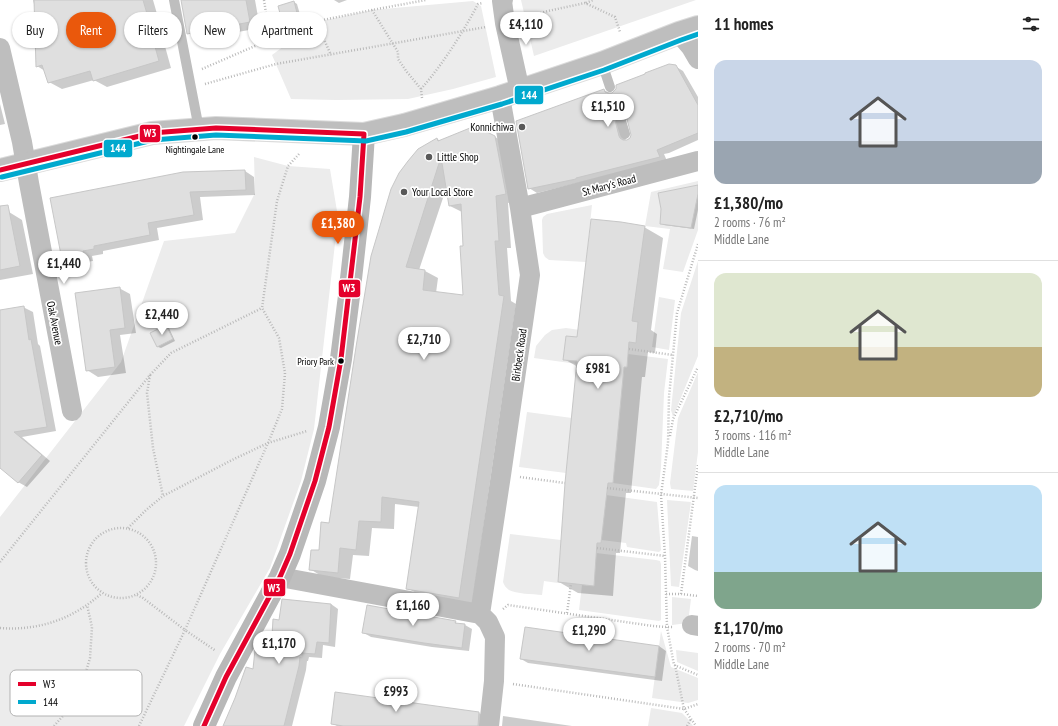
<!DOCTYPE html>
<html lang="en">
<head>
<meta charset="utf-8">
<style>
  body { margin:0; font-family:"PT Sans Narrow",sans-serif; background:#f2f2f2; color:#222; height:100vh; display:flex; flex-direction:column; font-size:15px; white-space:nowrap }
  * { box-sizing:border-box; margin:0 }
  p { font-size:13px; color:#767676 }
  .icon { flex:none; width:22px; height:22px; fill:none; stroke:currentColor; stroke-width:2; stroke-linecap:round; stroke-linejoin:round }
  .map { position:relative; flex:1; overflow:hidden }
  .drawer { display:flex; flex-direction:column; background:#fff; width:360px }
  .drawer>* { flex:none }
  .hud { position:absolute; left:12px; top:12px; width:380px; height:36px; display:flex; gap:8px }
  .price { position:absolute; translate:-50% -34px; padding:0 9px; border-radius:14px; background:#fff; color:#222; font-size:13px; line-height:26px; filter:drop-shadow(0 1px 2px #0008) }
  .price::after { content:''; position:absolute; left:50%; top:24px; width:12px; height:9px; margin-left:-6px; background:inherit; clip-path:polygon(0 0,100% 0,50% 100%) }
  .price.selected { background:#ea580c; color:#fff }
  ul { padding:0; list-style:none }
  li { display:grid; align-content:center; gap:8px; height:212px; padding:0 16px }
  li+li { border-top:1px solid #e0e0e0 }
  li span { display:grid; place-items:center; height:124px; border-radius:12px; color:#555 }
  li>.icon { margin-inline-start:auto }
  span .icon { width:72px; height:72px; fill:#fffc; stroke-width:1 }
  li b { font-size:17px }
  h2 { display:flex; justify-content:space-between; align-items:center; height:48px; padding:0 16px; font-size:17px }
  .chip { padding:0 14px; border-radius:18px; background:#fff; box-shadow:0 1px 3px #0004; font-size:14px; line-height:36px }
  .chip.selected { background:#ea580c; color:#fff }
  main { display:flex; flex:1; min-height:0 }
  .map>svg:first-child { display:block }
  .green { fill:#ececec }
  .shadow { fill:#0003; fill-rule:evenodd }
  .building { fill:#dfdfdf; stroke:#c7c7c7; fill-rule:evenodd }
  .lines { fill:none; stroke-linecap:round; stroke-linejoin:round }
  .primary-casing { stroke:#dbdbdb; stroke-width:24 }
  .path { stroke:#b9b9b9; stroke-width:2.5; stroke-dasharray:1 2; stroke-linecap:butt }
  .lane { stroke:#bebebe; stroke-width:10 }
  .street { stroke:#bebebe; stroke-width:20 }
  .secondary { stroke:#b8b8b8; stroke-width:22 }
  .primary { stroke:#bebebe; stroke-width:22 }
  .bus-1-casing { stroke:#fff; stroke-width:8 }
  .bus-2-casing { stroke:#fff; stroke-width:8 }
  .bus-1 { stroke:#e4002b; stroke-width:5 }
  .bus-2 { stroke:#00a9ce; stroke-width:5 }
  .poi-dot { fill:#595959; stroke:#fff; stroke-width:1.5 }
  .bus-dot { fill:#000; stroke:#fff; stroke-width:1.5 }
  .labels { text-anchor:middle; stroke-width:3.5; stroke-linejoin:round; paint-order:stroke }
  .bus-label { font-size:10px; fill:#000; stroke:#fff }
  .poi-label { font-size:11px; fill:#000; stroke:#fff; text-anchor:start }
  .street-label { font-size:11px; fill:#000; stroke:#fff }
  .key { fill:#fff; stroke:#b2b2b2; stroke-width:1 }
  .key-label { font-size:11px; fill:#000 }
  .line-badge { stroke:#fff; stroke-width:1.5 }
  .badge-label { font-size:11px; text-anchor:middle; font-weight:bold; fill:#fff }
</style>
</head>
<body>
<main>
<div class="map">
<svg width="698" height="726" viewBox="0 0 698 726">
  <rect width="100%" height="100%" fill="#fff"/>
  <path class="green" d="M521,0H696L534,56Z
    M473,1L481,6L496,77L453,89L408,99L336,100L291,99L272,55L316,22L372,10Z
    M254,157L288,166L330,169L338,217L314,429L301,481L270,568L220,654L184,726H0V517L121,362L164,241L235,233L255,193Z
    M698,181V230L683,272L663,269L670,229L645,226L651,192Z
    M592,205L586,262L549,260L545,257L543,253L542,220L543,217L547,214Z
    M698,261V356L673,417L671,410L681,313Z
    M659,297L675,300L669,350L652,347Z
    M566,328L580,330L577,364L534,358L536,346L545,335L552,330Z
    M628,354L668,359L664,393L661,467L659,485L656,489L613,483L624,367H627Z
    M698,372V452L693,491L671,489L670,483L678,418Z
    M527,412L572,418L566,473L519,467Z
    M606,495L657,502L661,550L659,552L627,547L626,543L601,540Z
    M667,500L691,502L679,587L671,586Z
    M510,534L561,540L558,583L544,581L542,595C533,594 516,594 509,590C506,588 504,585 503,582Z
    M596,553L656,560L660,561L661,564V620L659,621L579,610L582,585L594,586Z
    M672,597L691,599L688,623L672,625Z
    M661,631L671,667L698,678V700L688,703L652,698Z
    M676,650L698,653V671L677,662Z
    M651,708L682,713L688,719L693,726H648Z"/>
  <path class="shadow" d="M33,0H153L164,38L163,39L171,68L107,87L94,80L62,89L49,82L45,71L37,66L35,8Z
    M182,0H255L260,28L199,39L188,33Z
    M334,0H347L339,3Z
    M294,2L297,4L301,18L286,22L283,21Z
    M675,66L683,71L698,97V140L669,153L664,154L667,161L537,193L529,188L604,90L611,94ZM628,119L632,136L626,141L622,127L624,121Z
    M0,104L5,124L0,125Z
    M495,137L508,144L518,201L508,203L511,248H507L511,301L516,304L472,605L420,595L407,588L419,507L395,504L394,529L372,528L369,556L353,555L350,579L323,577L310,569L320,552L330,524L437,139L441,141ZM447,186L450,206L462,212L464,247V296L436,293L438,278L425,271L419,270Z
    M245,171L254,177L255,195L200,197L203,220L157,228L159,240L103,251V254L92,256L93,261L73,264L63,259L183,173Z
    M698,186V210L694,229L664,225L661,223Z
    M9,212L22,220L33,274L0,280V214Z
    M644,227L663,238L651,330L657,334L655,353L648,352L645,377H642L631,493H626L620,553H616L613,596L578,593L559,582L578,367L564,359L578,338Z
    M119,288L130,294L136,333L120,335L126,373L98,377L87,370Z
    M23,307L33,312L38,344L40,346L56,431L22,437L50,461L27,487L18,482L0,467V311Z
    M165,326L169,328L175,341L161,348L158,347Z
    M692,536L698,537V571L695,570L688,566Z
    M331,604L338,609L335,647L323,645L322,658L309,657L308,661H307L306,670L292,726H225L280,621Z
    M455,622L458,624L465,625L472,629L469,651L432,647L371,637L364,633Z
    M659,646L666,651L662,681L528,663L521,659Z
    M479,713L486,717L485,726H337L332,723Z
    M503,716L572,726H502Z"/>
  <path class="building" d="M34,0H143L152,31L151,32L159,61L93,81L90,71L48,83L42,65L36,67Z
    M181,0H246L250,22L187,34Z
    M294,1L298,17L282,21L278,6Z
    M669,64L676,65L698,105V133L657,150L660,157L576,178V179L528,189L516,121L604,89L605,92L608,93H612L616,89V85L645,74V73ZM619,115H623L626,117L627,119L631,135L630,138L627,140H623L620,138L619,136L615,120L616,117Z
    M470,128L485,131L495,136L506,194L496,196L499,241H495L499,295L504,296L459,598L406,589L419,502L382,497L381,522L359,521L356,550L340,548L338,573L309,570L311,550H319L321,522L329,523L356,347L371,256L391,189L399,173L408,161L418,149L437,138L438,141ZM441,157L449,206L461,204L463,246H460L463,295L423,290L425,270L406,267Z
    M245,170L246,190L190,192L194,215L148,223L150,235L94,246V249L83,251L84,255L62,260L50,198L183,172Z
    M698,185V194L691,228L660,224L661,209L658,193Z
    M8,205L20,266L0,270V206Z
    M591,219L621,222L645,226L632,321L638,322L636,343L629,342L627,367H624L613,483H608L601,543H597L594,586L558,582L565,483L577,361L563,360L566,336L577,337Z
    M120,287L125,328L110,330L115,367L86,371L75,293Z
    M24,306L29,340L31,339L47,427L14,432L42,455L18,483L0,468V310Z
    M166,325L173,339L157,347L150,333Z
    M282,599L331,604L329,643L317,642L315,654L302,653V658L300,657L299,666L284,726H223L235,698L246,667L253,669L255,650L262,651L264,635L272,636L273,619L279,620Z
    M367,605L456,621L455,623L465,624L462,648L424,643L362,633Z
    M525,627L659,646L655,677L520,659Z
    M335,692L479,712L478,726H343L331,724Z"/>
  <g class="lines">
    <g class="primary-casing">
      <path id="primary" d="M0,170L152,133L216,128L364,134L404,125L500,97L602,63L679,33L698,27"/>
    </g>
    <path class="path" d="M264,0L270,40
      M586,3L593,0
      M372,10L398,52V59L407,72L421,89
      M523,18L548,11L585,3L615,17L620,32
      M316,22L331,55
      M202,69L308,23L372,10L426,0
      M205,84L276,64L486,27
      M422,98L421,89C443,64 462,34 478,4L483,3
      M698,244L677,313L669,397L668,443L661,495L665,556L667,627L674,665L698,675
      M629,349L673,355
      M150,375L147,393L153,448L163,496
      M670,436L673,419L698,367
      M520,477L565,483
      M607,488L698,498
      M86 563a35 35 0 1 1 70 0a35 35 0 1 1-70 0Z
      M128,528L146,510L163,496L232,460L268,443L282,409L285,373L279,338L262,308L277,201L288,166L299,154
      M597,548L665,556
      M0,562L150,375L171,353L262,308
      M666,594H681L698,596
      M681,594L698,465
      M137,595L143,598L185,630L268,443L307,431
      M503,609L508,605L653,626L667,627H673
      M567,613L571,584
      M0,628C39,631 73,619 102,593
      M675,665L684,709L696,726
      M513,684L684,709L698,704
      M54,726L62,717L80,692L90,658L92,627L87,605
      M139,726L185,630L216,651
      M687,726L691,719"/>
    <path class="lane" d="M174,0L199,129
      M602,63L610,87
      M621,121L625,134"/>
    <path class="street" d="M503,0L502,1L505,23L520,91
      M679,33L691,47L698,59
      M0,48L22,142L29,183L72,411
      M520,208L698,161
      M280,577L480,614L488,622L495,637L494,681L489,726
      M480,614L501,475L530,275L520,208L500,97
      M692,625L698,626"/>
    <path class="secondary" d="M204,726L226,677L280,577L290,554L315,481L329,427L341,359L350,288L360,197L364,134"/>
    <use href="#primary" class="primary"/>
    <g class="bus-1-casing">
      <path id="bus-1" d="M0,170L152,133L216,128L364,134
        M204,726L226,677L280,577L290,554L315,481L329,427L341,359L360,197L364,134"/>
    </g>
    <g class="bus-2-casing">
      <path id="bus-2" d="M2,177L153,140L216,135L366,141L406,132L502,104L604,70L681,40L698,34"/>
    </g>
    <use href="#bus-1" class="bus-1"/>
    <use href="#bus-2" class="bus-2"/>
  </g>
  <g class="poi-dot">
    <circle cx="522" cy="127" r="4"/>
    <circle cx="429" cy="157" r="4"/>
    <circle cx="404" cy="192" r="4"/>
  </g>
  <g class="bus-dot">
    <circle cx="195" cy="137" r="3.5"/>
    <circle cx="341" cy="361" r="3.5"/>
  </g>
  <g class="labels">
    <g class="bus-label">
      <text x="195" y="153">Nightingale Lane</text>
      <text x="334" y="365" text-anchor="end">Priory Park</text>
    </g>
    <g class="poi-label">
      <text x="514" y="131" text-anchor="end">Konnichiwa</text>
      <text x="437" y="161">Little Shop</text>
      <text x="412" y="196">Your Local Store</text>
    </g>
    <g class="street-label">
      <text transform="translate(609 185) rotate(-15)" y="4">St Mary's Road</text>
      <text transform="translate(55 323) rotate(79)" y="4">Oak Avenue</text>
      <text transform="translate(519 355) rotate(-82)" y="4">Birkbeck Road</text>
    </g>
  </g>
  <rect x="10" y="670" width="132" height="46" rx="6" class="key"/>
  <rect x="18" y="682" width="18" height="4" fill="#e4002b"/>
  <rect x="18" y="700" width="18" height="4" fill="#00a9ce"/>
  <g class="key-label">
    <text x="43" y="688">W3</text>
    <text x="43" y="706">144</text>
  </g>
  <g class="line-badge">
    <rect x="514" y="85" width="30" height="20" rx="4" fill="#00a9ce"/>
    <rect x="139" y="124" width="22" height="19" rx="4" fill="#e4002b"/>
    <rect x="103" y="139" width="30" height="19" rx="4" fill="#00a9ce"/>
    <rect x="338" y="279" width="23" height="19" rx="4" fill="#e4002b"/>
    <rect x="263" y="578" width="23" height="19" rx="4" fill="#e4002b"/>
  </g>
  <g class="badge-label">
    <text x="529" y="99">144</text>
    <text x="150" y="137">W3</text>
    <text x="118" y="152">144</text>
    <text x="349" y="292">W3</text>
    <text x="274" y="592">W3</text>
  </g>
</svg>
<b class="price" style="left:526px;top:46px">£4,110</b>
<b class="price" style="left:608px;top:128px">£1,510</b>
<b class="price selected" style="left:338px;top:245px">£1,380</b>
<b class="price" style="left:64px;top:285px">£1,440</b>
<b class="price" style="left:162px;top:336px">£2,440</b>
<b class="price" style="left:424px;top:361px">£2,710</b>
<b class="price" style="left:598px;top:390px">£981</b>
<b class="price" style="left:413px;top:627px">£1,160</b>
<b class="price" style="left:589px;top:652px">£1,290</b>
<b class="price" style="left:279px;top:665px">£1,170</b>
<b class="price" style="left:396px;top:713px">£993</b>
<div class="hud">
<a class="chip">Buy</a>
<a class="chip selected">Rent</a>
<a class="chip">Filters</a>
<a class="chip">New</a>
<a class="chip">Apartment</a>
</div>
</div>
<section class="drawer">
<h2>11 homes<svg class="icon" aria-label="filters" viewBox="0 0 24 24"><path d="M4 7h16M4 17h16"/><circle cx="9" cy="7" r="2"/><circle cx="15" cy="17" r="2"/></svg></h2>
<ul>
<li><span style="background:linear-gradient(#c9d6e8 65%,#9aa5b1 0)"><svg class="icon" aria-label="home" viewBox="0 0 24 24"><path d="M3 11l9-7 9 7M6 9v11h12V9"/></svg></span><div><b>£1,380/mo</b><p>2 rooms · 76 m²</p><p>Middle Lane</p></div></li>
<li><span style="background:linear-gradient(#dfe7d0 60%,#c2b280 0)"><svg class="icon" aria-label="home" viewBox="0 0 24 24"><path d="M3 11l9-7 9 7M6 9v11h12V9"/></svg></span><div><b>£2,710/mo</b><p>3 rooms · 116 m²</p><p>Middle Lane</p></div></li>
<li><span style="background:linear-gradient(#bfe0f5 70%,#7fa58c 0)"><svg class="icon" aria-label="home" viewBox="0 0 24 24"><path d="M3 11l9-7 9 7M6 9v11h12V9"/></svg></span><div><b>£1,170/mo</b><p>2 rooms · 70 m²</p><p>Middle Lane</p></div></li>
</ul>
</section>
</main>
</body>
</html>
